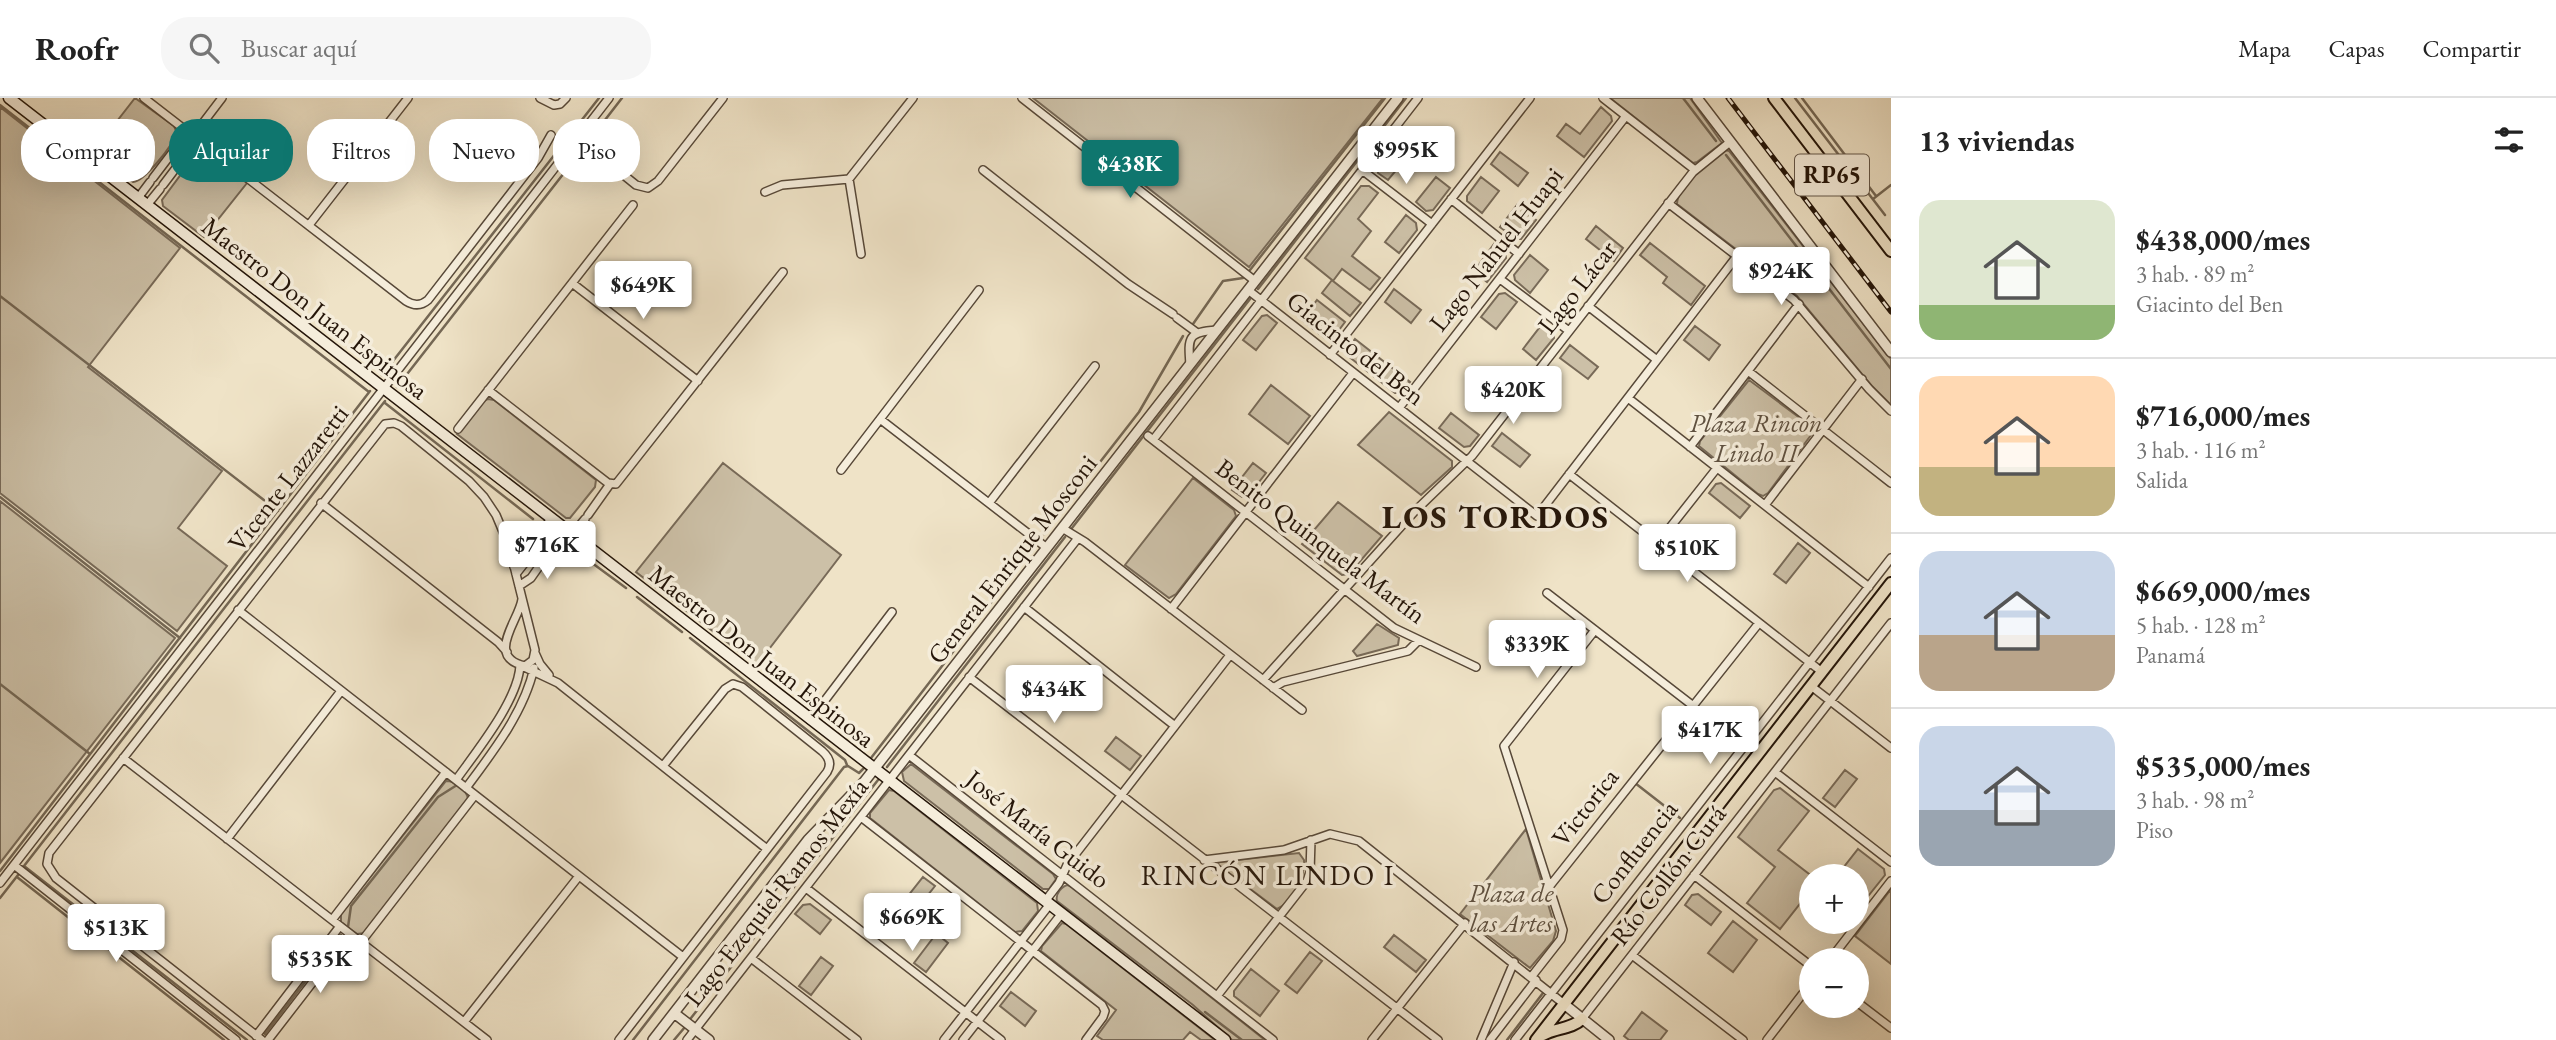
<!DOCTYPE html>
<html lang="es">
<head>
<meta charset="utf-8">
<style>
  body { margin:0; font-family:"EB Garamond",serif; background:#f6f6f6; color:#222; height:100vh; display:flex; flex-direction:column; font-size:26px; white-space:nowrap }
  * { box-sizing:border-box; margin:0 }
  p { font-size:23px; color:#767676 }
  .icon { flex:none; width:38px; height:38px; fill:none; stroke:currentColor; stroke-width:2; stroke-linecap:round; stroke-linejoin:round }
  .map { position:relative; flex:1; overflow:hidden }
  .details { display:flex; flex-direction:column; background:#fff; width:665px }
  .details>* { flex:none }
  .hud { position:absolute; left:21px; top:21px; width:665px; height:63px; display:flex; gap:14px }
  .controls { position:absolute; left:1799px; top:766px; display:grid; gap:14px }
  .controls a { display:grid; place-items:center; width:70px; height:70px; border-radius:50%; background:#fff; box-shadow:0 7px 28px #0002; font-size:35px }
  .price { position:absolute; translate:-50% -60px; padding:0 16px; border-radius:7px; background:#fff; color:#222; font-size:23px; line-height:46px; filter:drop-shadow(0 2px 4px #0008) }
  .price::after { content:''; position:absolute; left:50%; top:42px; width:21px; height:16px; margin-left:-10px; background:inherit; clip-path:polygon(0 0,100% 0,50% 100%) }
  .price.active { background:#0f766e; color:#fff }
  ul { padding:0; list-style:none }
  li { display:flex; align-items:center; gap:21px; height:175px; padding:0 28px }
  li+li { border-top:2px solid #e0e0e0 }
  li span { display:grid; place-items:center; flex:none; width:196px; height:140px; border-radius:21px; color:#555 }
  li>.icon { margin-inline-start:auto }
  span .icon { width:84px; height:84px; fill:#fffc; stroke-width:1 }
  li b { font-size:30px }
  h2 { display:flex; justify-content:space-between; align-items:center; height:84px; padding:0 28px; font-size:30px }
  .tag { padding:0 24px; border-radius:28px; background:#fff; box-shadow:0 7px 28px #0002; font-size:24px; line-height:63px }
  .tag.active { background:#0f766e; color:#fff }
  header { display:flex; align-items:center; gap:42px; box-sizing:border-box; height:98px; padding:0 35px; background:#fff; border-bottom:2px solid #e0e0e0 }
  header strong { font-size:33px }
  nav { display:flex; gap:38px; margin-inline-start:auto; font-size:24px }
  .search { width:490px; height:63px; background:#f6f6f6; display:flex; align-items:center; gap:18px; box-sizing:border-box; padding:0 24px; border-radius:28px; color:#767676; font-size:26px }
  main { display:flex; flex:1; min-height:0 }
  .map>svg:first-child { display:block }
  .green { fill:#ccc0a7; stroke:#786a58; stroke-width:2 }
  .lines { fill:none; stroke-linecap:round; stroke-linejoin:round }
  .stream { stroke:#746754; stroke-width:2.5 }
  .minor-casing { stroke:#574838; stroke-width:10 }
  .tertiary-casing { stroke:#574838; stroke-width:12 }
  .secondary-casing { stroke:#241509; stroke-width:13 }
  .primary-casing { stroke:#241509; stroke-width:14 }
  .minor { stroke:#f5eddb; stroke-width:7 }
  .tertiary { stroke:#f5eddb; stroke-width:9 }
  .secondary { stroke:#f5eddb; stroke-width:10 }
  .primary { stroke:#efe3c7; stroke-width:10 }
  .rail-casing { stroke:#241509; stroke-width:5 }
  .rail { stroke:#f5eddb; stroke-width:2.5; stroke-dasharray:8; stroke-linecap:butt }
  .labels { text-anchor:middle; stroke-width:7; stroke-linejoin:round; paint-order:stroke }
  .shield { fill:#f5eddb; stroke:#635648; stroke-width:2 }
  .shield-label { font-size:24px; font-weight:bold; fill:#241509 }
  .street-label { font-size:26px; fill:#241509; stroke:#f5eddb }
  .park-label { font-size:26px; font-style:italic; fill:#5f5140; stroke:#f5eddb }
  .neighbourhood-label { font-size:28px; letter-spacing:2px; fill:#241509; stroke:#f5eddb }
  .district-label { font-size:33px; font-weight:bold; letter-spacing:2px; fill:#241509; stroke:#f5eddb }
</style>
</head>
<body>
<header>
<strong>Roofr</strong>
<div class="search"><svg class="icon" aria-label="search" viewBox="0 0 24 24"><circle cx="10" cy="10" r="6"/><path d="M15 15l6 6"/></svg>Buscar aquí</div>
<nav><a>Mapa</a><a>Capas</a><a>Compartir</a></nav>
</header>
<main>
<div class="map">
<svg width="1891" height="942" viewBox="0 0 1891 942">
  <rect width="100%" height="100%" fill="#efe3c7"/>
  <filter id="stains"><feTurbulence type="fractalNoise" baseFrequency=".00286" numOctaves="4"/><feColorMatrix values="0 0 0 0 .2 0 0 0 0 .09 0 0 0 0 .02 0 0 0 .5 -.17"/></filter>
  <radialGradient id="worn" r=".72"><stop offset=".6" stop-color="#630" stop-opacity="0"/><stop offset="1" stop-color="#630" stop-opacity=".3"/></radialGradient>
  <path class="green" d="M135,0L174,28L177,35C172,48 145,83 133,84L93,54Z
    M1033,0H1383L1249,169Z
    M1610,0H1690L1722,45L1697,64L1693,65Z
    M0,9L180,150L88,269L222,373L178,430L227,468L177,533L0,395Z
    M1601,9L1611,18L1612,23L1584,59L1557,38L1566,26L1580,36Z
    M1403,34L1431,56L1422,68L1408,58L1388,82L1378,75L1377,67Z
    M199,52L207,54L247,85L204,139L163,108L162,102Z
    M1725,52L1729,53L1891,261V307L1871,287L1797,198L1677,106C1677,87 1711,63 1725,52Z
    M1500,54L1528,75L1518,88L1491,66Z
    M1436,79L1450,90L1433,112L1426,113L1416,104Z
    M1481,79L1499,93L1482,115L1467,103V98Z
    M1361,88H1369L1378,95L1358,121L1371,133L1352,158L1380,180L1370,192L1342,171L1333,183L1361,205L1350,218L1322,195L1332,182L1305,160Z
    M1517,107L1536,122L1521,141H1516L1500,129Z
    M1406,117L1416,125L1417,132L1399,155L1385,144Z
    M1596,128L1623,150L1614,163L1586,141Z
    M1650,145L1705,188L1691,207L1663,185L1667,179L1640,157Z
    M1494,146L1505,154L1506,160L1487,184L1474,173Z
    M1530,157L1548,172L1530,195L1515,182L1514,177Z
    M1394,191L1421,212L1411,225L1385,204Z
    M1505,195L1517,204L1496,231L1481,219L1499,196Z
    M1317,202L1345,224L1333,240L1326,241L1302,222Z
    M1267,217L1277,225L1256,252L1243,242L1262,218Z
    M1543,225L1553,233L1554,240L1536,262L1523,251Z
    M1695,228L1720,247L1709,262L1684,242Z
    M1355,241L1410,284L1401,295H1395L1348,258L1347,252Z
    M1570,247L1598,269L1588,281L1560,260Z
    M1749,282L1812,329L1814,333L1768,395L1763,398L1758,396L1699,348L1700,343Z
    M1271,287L1310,318L1288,346L1249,316Z
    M488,301L494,302L596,382L595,389L570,420H566L457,336L483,303Z
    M1389,314L1452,363V369L1421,397L1358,347Z
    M1451,315L1479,337L1470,348L1464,349L1439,330Z
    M1502,335L1530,357L1520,369L1492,348Z
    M723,365L841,457L757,567L636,474Z
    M1253,365L1266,375L1248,398L1242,399L1232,392Z
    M1193,380L1234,412L1236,418L1176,496L1169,500L1125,467Z
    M1721,385L1750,408L1740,420L1709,395L1716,386Z
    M0,403L175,540L0,765Z
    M1338,404L1382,438L1349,476L1342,477L1302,446Z
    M1798,445L1810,455L1786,485L1774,476Z
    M1377,526L1399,540L1398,547L1357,558L1353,553Z
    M1116,639L1141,658L1130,672L1105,653Z
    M911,666L1053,776L1056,781L1049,791H1043L904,683L902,674Z
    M1845,672L1857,681L1835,709L1823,700Z
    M446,683C455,683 467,692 468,701L365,835L357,836L341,824V816Z
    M1780,690L1809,713L1778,752L1813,779L1811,808L1803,802L1780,831L1747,805L1775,769L1738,739L1774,692Z
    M889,692L894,693L1037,805L1038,813L1022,833L1015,834L870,720V715Z
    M1526,731L1556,833L1553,843L1530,870L1460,816Z
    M1858,751L1884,771L1885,777L1857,812V779H1836Z
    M1299,755L1304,762C1305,780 1294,803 1277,811L1217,766L1220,764Z
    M923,779L935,788L912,817L900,808Z
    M1068,787L1072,789L1265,942H1232L1193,907L1057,803C1055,796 1062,788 1068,787Z
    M1891,791V866L1855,838Z
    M1698,796L1721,814L1711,827L1685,807L1692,797Z
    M947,798L959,807L936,835L948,845L926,874L914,865L936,836L924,827Z
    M810,806L831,822L820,836L795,816L803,807Z
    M1733,823L1757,842L1733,874L1708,855Z
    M1062,825L1066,826L1215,942H1201L1190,934L1183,942H1103L1097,938L1116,912L1041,853L1042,848Z
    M1394,837L1426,862L1416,874L1384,849Z
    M1310,854L1322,863L1297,895L1285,886Z
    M821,859L833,868L811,897L799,888Z
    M1251,871L1279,893L1260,918L1234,898V893Z
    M1011,894L1036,913L1025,928L1000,908Z
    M1642,914L1667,933L1660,942H1629L1624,938Z"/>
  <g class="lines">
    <path class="stream" d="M1683,0L1716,43
      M1795,0L1885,117
      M1802,0L1876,98
      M0,7L369,294
      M588,44L622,0
      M1726,57L1891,271
      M1873,101L1891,87
      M1250,172L1385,0
      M1258,191L1406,0
      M0,198L278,413
      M1193,226L1223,183L1243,180
      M382,277L599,0
      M397,289L582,52
      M385,305L533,421
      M0,399L180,540
      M1072,430L1250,201
      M1044,436L1139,314L1183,238
      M569,448L626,490
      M637,499L682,534
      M690,540L845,662L847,667
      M0,586L90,656
      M871,660L1034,449
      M887,669L1065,439
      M1635,685L1680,720
      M0,773L370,293
      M17,779L224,942
      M0,800L18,777
      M348,829L351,808L438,699L457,687
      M1205,914L1242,942
      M691,920L878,682
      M265,936L341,837
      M247,942L24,768L385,303
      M633,942L844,669L848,668L859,675L864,670
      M674,942L685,929
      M1507,942L1543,895"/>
    <g class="minor-casing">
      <path id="minor" d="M144,0L406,203C414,208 421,208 428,202L538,60L551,37
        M540,0L554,7L560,6L566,0
        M1022,0L1255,183
        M1603,0L1695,72
        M193,38L222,0
        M578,40L636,87L648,90L658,83L723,0
        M983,72L1128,186L1173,216
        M1362,72L1432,126
        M153,80L188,34
        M849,81L861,156
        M163,87L198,41
        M765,94L782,87L849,81L913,0
        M138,100L150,84
        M1451,101L1519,156
        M1668,105L1794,202L1869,291L1891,313
        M147,107L160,91
        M309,127L408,0
        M1500,181L1569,233
        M572,185L698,283
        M1248,192L1537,418L1737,158
        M1588,208L1657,262
        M1177,220L1196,234
        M1330,257L1530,0
        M1190,267C1188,240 1187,234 1217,232
        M1748,273L1891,385
        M488,292L608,385L616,386L783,174
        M1628,300L1869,489
        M1399,310L1626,18
        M880,321L1047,450
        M458,331L633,107
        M1148,338L1394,530L1476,569
        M1153,342L1418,0
        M1690,349L1799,206
        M841,372L979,192
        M1569,376L1822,574
        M321,405L498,544L507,554
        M989,405L1095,268
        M1765,407L1862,281
        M588,417L610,386
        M1062,430L1085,444L1302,612
        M572,437L585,421
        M1657,446L1717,370
        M553,448L565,432
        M514,469L551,421
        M516,476L556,425
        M519,488L531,480L552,450
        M1547,495L1692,607
        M1024,509L1175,628
        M1171,511L1353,275
        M238,512L683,859
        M535,555L540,566L549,577
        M969,579L1438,942
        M1263,582L1415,413L1472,358L1693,74L1730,44
        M1811,588L1891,650
        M1273,590L1283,584L1408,553L1418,543
        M810,622L892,514
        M909,657L1273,942
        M123,660L487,942
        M1775,674L1891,764
        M456,682C476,654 519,601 520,567L558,585L767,751
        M466,690C493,654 524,614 534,570
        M861,719L1102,907L1105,913L1103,919L1086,942
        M227,741L341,593
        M1204,762L1284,752L1330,736L1359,743L1564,906
        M14,767L236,942
        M1694,777L1811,868
        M0,785L609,0
        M1549,789L1759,525
        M806,790L1001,942
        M1046,802L1059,785L1067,767L1230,557
        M332,822L446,674
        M361,844L475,697
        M1632,857L1743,942
        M751,860L857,942
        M1829,863L1891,783
        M1532,878L1561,841L1563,832L1504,648L1595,532
        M1217,898L1307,783L1310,774L1311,742
        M1857,904L1891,930
        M1582,921L1891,525
        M464,924L579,778
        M256,938L340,828
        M262,942L56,780L47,766L49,755L385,326L394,325L401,328L469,383L484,399L496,417L509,448L535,552L533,562L525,568C484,559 520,521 522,501
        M268,942L350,836
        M619,942L827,674C832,666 829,659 822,653L742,589L733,586L725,591L663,668
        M687,942L1078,440
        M944,942L1050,806
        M963,942L1062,815
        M1372,942L1465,825
        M1481,942L1514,864
        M1490,942L1536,882
        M1515,942L1891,460
        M1767,942L1811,885"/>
    </g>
    <g class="tertiary-casing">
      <path id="tertiary" d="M1697,0L1891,254
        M1564,906L1609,942
        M674,915L709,942
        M653,942L808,742L864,684L1398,0"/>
    </g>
    <g class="secondary-casing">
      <path id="secondary" d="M9,0L1225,942"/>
    </g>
    <g class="primary-casing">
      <path id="primary" d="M1774,0L1891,153
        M1543,937C1555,930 1572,931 1582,921
        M1536,942L1891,485"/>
    </g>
    <use href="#minor" class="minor"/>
    <use href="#tertiary" class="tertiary"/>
    <use href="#secondary" class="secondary"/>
    <use href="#primary" class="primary"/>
    <g class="rail-casing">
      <path id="rail" d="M1728,0L1891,214"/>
    </g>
    <use href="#rail" class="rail"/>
  </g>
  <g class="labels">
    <rect class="shield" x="1795" y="56.5" width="74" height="41" rx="5"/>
    <g class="shield-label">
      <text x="1832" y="85">RP65</text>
    </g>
    <g class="street-label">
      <text transform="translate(1496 151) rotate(-52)" y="9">Lago Nahuel Huapi</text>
      <text transform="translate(1577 189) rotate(-52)" y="9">Lago Lácar</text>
      <text transform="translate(315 210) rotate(38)" y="9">Maestro Don Juan Espinosa</text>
      <text transform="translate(1356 250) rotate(38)" y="9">Giacinto del Ben</text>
      <text transform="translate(288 380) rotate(-52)" y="9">Vicente Lazzaretti</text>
      <text transform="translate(1321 443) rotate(37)" y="9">Benito Quinquela Martín</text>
      <text transform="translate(1012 461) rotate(-52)" y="9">General Enrique Mosconi</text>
      <text transform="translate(762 558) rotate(38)" y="9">Maestro Don Juan Espinosa</text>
      <text transform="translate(1585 709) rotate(-52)" y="9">Victorica</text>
      <text transform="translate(1038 731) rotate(38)" y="9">José María Guido</text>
      <text transform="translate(1634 754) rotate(-52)" y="9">Confluencia</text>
      <text transform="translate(1668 777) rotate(-52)" y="9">Río Collón Curá</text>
      <text transform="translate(776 794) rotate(-52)" y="9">Lago Ezequiel Ramos Mexía</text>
    </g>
    <g class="park-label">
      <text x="1756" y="334">Plaza Rincón<tspan x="1756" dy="30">Lindo II</tspan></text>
      <text x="1511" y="804">Plaza de<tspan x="1511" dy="30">las Artes</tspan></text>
    </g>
    <g class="neighbourhood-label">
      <text x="1268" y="787">RINCÓN LINDO I</text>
    </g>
    <g class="district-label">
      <text x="1496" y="430">LOS TORDOS</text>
    </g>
  </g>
  <rect width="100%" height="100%" filter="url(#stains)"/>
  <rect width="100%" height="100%" fill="url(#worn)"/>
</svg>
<div class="controls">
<a>+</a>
<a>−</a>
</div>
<b class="price" style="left:1406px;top:88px">$995K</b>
<b class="price active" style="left:1130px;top:102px">$438K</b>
<b class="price" style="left:1781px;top:209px">$924K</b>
<b class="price" style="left:643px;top:223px">$649K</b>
<b class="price" style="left:1513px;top:328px">$420K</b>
<b class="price" style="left:547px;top:483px">$716K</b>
<b class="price" style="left:1687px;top:486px">$510K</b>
<b class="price" style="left:1537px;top:582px">$339K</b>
<b class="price" style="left:1054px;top:627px">$434K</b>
<b class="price" style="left:1710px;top:668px">$417K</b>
<b class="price" style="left:912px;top:855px">$669K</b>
<b class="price" style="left:116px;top:866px">$513K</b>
<b class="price" style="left:320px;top:897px">$535K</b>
<div class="hud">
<a class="tag">Comprar</a>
<a class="tag active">Alquilar</a>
<a class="tag">Filtros</a>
<a class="tag">Nuevo</a>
<a class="tag">Piso</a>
</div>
</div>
<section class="details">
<h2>13 viviendas<svg class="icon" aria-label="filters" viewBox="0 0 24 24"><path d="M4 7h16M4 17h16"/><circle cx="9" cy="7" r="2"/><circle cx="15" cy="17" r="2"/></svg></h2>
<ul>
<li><span style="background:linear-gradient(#dfe7d0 75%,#8fb573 0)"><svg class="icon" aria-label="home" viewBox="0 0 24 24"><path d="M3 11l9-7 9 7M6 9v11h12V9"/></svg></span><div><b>$438,000/mes</b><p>3 hab. · 89 m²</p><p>Giacinto del Ben</p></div></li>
<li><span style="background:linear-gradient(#ffd9b3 65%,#c2b280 0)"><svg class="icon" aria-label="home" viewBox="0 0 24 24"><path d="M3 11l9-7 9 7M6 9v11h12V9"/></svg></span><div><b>$716,000/mes</b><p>3 hab. · 116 m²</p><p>Salida</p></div></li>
<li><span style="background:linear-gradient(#c9d6e8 60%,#b9a48a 0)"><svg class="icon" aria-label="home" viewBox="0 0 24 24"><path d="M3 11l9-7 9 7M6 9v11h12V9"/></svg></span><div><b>$669,000/mes</b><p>5 hab. · 128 m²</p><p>Panamá</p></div></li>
<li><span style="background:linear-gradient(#c9d6e8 60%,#9aa5b1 0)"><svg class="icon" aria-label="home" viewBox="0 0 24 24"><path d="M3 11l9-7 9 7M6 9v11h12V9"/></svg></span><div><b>$535,000/mes</b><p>3 hab. · 98 m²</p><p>Piso</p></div></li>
</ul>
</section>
</main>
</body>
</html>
